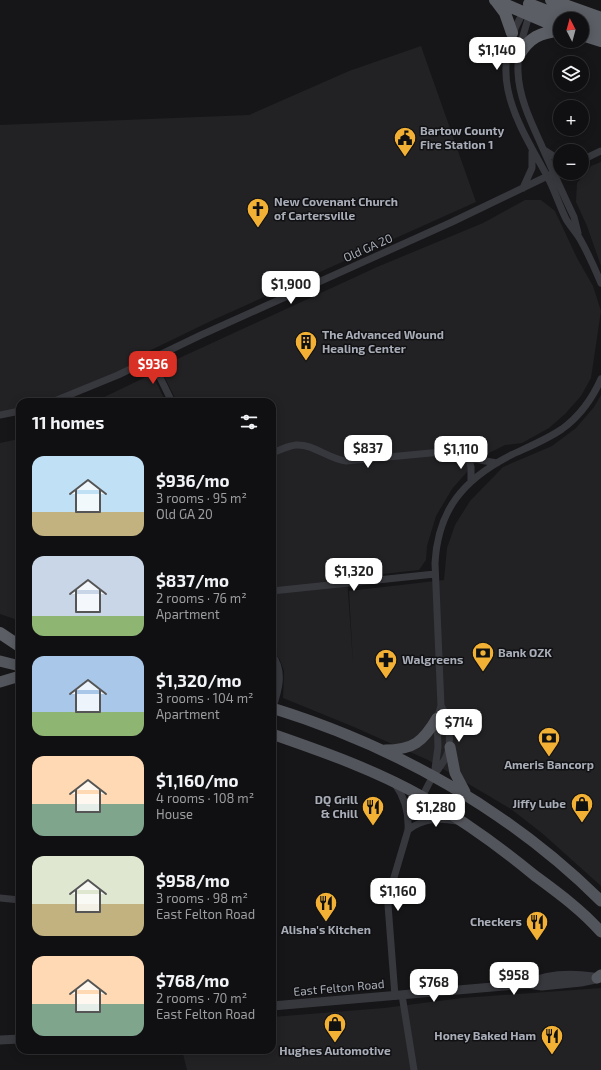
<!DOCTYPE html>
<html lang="en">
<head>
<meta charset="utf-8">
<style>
  body { margin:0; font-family:"Exo 2",sans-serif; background:#19191b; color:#f1f3f6; height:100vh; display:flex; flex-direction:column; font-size:15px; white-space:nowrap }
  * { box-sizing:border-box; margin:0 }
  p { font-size:13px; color:#9c9d9f }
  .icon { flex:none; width:22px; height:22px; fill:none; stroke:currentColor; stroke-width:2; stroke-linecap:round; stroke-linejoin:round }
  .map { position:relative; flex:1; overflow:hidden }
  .sheet { position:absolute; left:16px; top:398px; width:260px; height:656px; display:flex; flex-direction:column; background:#101012; border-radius:12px; box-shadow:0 2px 10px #0003,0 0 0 1px #303032 }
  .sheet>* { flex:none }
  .needle { width:26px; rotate:354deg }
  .controls { position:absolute; left:553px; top:12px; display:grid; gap:8px }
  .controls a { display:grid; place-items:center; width:36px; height:36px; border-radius:50%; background:#101012; box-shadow:0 2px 10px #0003,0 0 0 1px #303032; font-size:20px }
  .price { position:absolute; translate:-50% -34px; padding:0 9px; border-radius:8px; background:#fff; color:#222; font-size:13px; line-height:26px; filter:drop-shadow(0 1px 2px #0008) }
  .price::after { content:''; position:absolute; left:50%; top:24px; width:12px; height:9px; margin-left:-6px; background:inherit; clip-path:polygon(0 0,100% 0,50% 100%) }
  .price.current { background:#d93025; color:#fff }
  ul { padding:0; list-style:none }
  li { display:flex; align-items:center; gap:12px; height:100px; padding:0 16px }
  li span { display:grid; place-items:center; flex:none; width:112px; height:80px; border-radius:12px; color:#555 }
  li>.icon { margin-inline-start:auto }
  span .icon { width:48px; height:48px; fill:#fffc; stroke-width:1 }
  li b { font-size:17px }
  h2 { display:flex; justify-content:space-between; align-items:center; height:48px; padding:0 16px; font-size:17px }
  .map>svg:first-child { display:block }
  .built { fill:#222225 }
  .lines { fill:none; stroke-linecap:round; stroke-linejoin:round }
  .minor { stroke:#37383d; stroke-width:7 }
  .tertiary { stroke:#37383d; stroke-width:9 }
  .primary { stroke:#53555c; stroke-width:11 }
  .trunk { stroke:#5b5e65; stroke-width:12 }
  .labels { text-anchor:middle; stroke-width:3; stroke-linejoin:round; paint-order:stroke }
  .poi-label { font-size:12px; font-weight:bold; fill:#a8adb8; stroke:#111113; text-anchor:start }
  .street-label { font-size:12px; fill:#a8adb8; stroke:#111113 }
</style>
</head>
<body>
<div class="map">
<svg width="601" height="1070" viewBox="0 0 601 1070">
  <rect width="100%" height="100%" fill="#161618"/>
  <path class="built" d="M421,46L476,202L213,320L147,352L118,375L48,402H20V413L0,416V125L249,115L349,71Z
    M601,162V266L587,226L576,202L577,183L591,166Z
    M525,200H541L555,211L577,258L593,286L601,311L591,378L581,396L565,414L549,428L522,443L505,445L481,457L466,473L452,489L436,516L427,546L426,560L419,570L347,578L353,663L349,591L444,580L447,548L455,525L470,501L503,467L552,446L576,428L594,407L601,395V886L543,834L511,809L428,760L354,727L283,698L284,671L280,660L272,648V402H177L161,370L162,366L377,267L483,223Z
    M152,374L166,402H94Z
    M20,438V621L0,614V443L14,440Z
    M601,988V1070H187L182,1050H272V1017L384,1008L462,998Z"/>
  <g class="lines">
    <path class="minor" d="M525,10C485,72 515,118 546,174C554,188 559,205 566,219C570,226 576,232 580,239C588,253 595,269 601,283
      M530,13C524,32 517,52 518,72C519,97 530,120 540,142C551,167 562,192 574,217L578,233
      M544,150L555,157L560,159
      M582,160L601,151
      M523,188L532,168V152
      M151,359L172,402
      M52,402L118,375L201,335L452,222L560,170
      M0,415L20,411
      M272,453C280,450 287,446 296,445C314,444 328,459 346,461L452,451L464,454L474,459L497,463
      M468,457L471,467V480
      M272,591L435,574
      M272,655C285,672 278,692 272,710
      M434,776L438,747L437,718L441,706L435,563C438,509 464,479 511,455C528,447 546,440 562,429C580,416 592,399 601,379
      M422,797C426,790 429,782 434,775C446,759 451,753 449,732C448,720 448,717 441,706
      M408,830C423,818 439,818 457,821
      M0,898L20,900
      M402,995L414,1070
      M395,996L388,905L390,891L408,830C409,812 405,798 395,784"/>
    <path class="tertiary" d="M528,984C548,974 571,974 593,977
      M272,1006L528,984L542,986L581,982L601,978
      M0,1040L20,1039"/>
    <path class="primary" d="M0,661L20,666
      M0,682L20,676
      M272,708C395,746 509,810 601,901
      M272,734C324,752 375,770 423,797C462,820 499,846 534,875C557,892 582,910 601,932
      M450,747L455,773L465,792
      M385,750C413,750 423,742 437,718
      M597,978L601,975"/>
    <path class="trunk" d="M495,0L560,28
      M551,0L601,18
      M496,1L505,13L512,33
      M529,4L568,19
      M582,24L601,30
      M582,35L601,41
      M519,55C529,38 540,32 560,31
      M0,633L18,645"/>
  </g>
  <defs>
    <g id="civic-pin" transform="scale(1.15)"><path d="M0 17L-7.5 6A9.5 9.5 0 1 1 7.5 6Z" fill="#f2b134" stroke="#111113"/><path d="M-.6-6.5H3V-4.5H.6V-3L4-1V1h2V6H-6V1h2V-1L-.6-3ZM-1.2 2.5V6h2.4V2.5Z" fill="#111"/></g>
    <g id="church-pin" transform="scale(1.15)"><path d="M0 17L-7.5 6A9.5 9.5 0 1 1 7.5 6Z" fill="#f2b134" stroke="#111113"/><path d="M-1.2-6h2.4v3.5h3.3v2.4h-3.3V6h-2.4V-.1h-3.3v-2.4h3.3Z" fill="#111"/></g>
    <g id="building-pin" transform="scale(1.15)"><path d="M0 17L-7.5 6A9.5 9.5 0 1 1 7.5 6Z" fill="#f2b134" stroke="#111113"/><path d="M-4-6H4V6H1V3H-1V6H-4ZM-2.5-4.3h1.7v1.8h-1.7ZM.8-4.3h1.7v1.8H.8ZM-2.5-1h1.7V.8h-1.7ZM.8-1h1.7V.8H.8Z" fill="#111"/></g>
    <g id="bank-pin" transform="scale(1.15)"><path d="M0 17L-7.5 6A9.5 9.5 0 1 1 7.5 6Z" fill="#f2b134" stroke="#111113"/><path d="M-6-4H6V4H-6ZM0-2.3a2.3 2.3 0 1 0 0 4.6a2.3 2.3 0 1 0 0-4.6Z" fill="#111"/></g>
    <g id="pharmacy-pin" transform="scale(1.15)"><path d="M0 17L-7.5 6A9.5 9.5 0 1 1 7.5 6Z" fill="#f2b134" stroke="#111113"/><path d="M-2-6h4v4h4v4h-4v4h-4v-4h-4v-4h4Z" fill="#111"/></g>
    <g id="shop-pin" transform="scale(1.15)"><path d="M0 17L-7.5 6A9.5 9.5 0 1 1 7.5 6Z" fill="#f2b134" stroke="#111113"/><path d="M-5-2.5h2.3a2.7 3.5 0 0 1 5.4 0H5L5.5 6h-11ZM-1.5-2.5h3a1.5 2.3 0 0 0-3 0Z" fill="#111"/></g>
    <g id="restaurant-pin" transform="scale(1.15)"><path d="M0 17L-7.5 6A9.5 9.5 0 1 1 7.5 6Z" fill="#f2b134" stroke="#111113"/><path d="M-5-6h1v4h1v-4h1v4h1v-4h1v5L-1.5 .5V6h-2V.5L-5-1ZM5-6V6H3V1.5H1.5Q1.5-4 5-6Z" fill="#111"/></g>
  </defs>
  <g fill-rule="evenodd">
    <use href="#civic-pin" x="405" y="138"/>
    <use href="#church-pin" x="258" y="209"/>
    <use href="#building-pin" x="306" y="342"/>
    <use href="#bank-pin" x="483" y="653"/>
    <use href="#pharmacy-pin" x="386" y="660"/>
    <use href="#bank-pin" x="549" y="738"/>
    <use href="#shop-pin" x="582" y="804"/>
    <use href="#restaurant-pin" x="373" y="807"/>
    <use href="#restaurant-pin" x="326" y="903"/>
    <use href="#restaurant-pin" x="537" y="922"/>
    <use href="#shop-pin" x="335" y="1024"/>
    <use href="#restaurant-pin" x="552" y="1036"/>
  </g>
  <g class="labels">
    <g class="poi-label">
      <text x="420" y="135">Bartow County<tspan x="420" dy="14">Fire Station 1</tspan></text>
      <text x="274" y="206">New Covenant Church<tspan x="274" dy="14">of Cartersville</tspan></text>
      <text x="322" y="339">The Advanced Wound<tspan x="322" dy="14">Healing Center</tspan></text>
      <text x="498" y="657">Bank OZK</text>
      <text x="402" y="664">Walgreens</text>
      <text x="549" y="769" text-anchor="middle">Ameris Bancorp</text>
      <text x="358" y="804" text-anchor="end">DQ Grill<tspan x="358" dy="14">&amp; Chill</tspan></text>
      <text x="566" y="808" text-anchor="end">Jiffy Lube</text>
      <text x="522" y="926" text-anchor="end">Checkers</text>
      <text x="326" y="934" text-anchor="middle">Alisha's Kitchen</text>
      <text x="536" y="1040" text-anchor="end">Honey Baked Ham</text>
      <text x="335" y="1055" text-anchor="middle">Hughes Automotive</text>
    </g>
    <g class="street-label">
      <text transform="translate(368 248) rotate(-24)" y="4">Old GA 20</text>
      <text transform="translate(339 988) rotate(-5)" y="4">East Felton Road</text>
    </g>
  </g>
</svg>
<div class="controls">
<a><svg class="needle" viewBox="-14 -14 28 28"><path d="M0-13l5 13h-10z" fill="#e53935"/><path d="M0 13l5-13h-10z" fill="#9c9d9f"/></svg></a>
<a><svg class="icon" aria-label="layers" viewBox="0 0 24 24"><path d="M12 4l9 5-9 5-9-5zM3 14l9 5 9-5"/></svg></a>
<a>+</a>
<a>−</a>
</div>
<b class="price" style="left:497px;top:71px">$1,140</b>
<b class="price" style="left:291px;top:305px">$1,900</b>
<b class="price current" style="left:153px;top:385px">$936</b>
<b class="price" style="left:368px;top:469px">$837</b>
<b class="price" style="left:461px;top:470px">$1,110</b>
<b class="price" style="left:354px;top:592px">$1,320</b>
<b class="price" style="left:459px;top:743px">$714</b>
<b class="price" style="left:436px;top:828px">$1,280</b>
<b class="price" style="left:398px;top:912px">$1,160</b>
<b class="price" style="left:514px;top:996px">$958</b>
<b class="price" style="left:434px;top:1003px">$768</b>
<section class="sheet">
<h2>11 homes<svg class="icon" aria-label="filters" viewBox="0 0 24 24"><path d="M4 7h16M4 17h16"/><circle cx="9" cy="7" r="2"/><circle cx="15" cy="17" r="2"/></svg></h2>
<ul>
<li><span style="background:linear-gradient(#bfe0f5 70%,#c2b280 0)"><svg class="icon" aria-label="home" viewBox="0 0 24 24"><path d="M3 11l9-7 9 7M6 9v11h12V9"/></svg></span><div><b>$936/mo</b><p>3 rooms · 95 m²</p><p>Old GA 20</p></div></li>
<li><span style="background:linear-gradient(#c9d6e8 75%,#8fb573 0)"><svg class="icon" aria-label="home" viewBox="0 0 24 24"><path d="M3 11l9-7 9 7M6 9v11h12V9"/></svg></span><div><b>$837/mo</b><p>2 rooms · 76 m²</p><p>Apartment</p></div></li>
<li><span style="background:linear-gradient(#a9c7e8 70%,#8fb573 0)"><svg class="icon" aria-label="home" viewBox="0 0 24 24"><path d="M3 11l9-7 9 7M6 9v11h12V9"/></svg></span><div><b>$1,320/mo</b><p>3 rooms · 104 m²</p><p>Apartment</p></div></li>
<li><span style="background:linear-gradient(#ffd9b3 60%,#7fa58c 0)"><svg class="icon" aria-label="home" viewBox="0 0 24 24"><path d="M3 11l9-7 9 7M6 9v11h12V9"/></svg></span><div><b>$1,160/mo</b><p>4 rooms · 108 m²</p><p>House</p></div></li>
<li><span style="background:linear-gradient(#dfe7d0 60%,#c2b280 0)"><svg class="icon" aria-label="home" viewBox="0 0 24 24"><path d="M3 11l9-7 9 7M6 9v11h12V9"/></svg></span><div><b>$958/mo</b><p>3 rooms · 98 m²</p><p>East Felton Road</p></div></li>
<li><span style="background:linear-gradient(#ffd9b3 60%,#7fa58c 0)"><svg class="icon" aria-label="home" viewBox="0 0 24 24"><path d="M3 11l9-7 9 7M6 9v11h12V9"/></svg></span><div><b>$768/mo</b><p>2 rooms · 70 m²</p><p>East Felton Road</p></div></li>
</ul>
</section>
</div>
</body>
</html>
